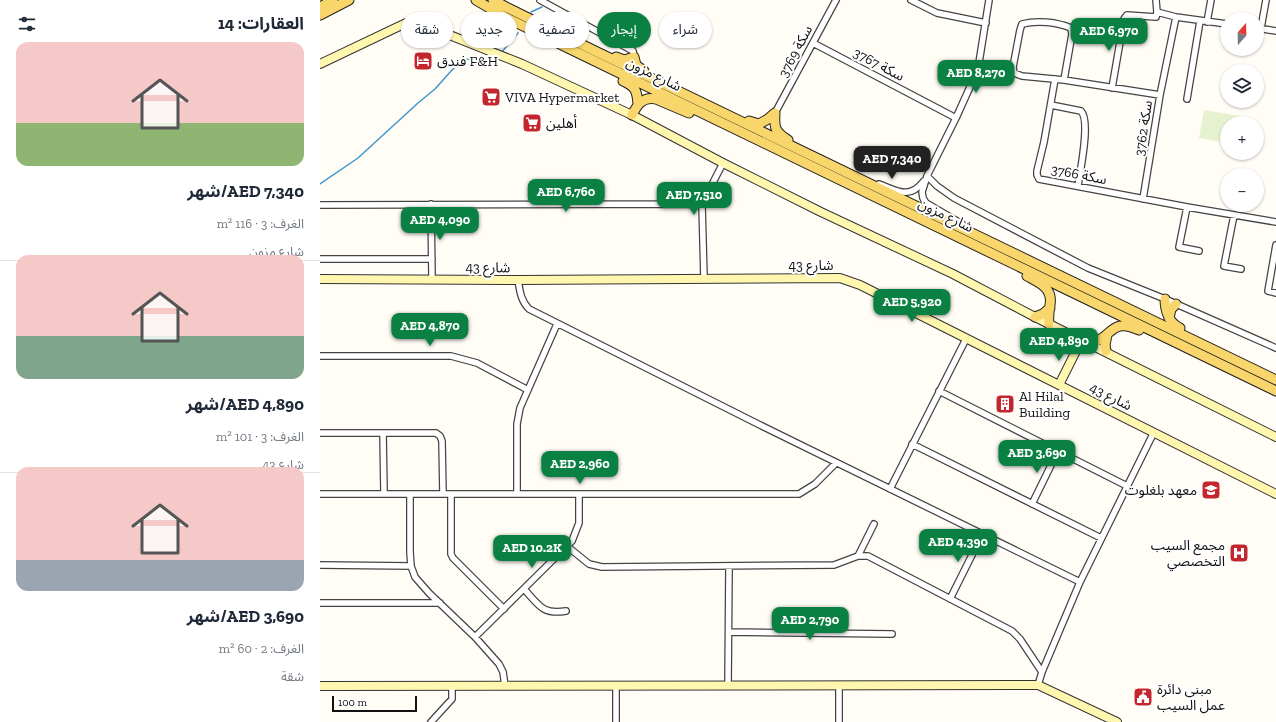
<!DOCTYPE html>
<html lang="ar">
<head>
<meta charset="utf-8">
<style>
  body { margin:0; font-family:"Zilla Slab","Noto Sans Arabic",serif; background:#f6f6f7; color:#1f2937; direction:rtl; height:100vh; display:flex; flex-direction:column; font-size:15px; white-space:nowrap }
  * { box-sizing:border-box; margin:0 }
  p { font-size:13px; color:#747a83 }
  .icon { flex:none; width:22px; height:22px; fill:none; stroke:currentColor; stroke-width:2; stroke-linecap:round; stroke-linejoin:round }
  .map { position:relative; flex:1; overflow:hidden; direction:ltr }
  .side { display:flex; flex-direction:column; background:#fff; width:320px }
  .side>* { flex:none }
  .hud { position:absolute; left:12px; top:12px; width:380px; height:36px; direction:rtl; display:flex; gap:8px }
  .needle { width:26px; rotate:20deg }
  .buttons { position:absolute; left:900px; top:12px; display:grid; gap:8px }
  .buttons a { display:grid; place-items:center; width:44px; height:44px; border-radius:50%; background:#fff; box-shadow:0 1px 3px #0004; font-size:20px }
  .scale { position:absolute; left:12px; bottom:10px; width:85px; box-sizing:border-box; padding-left:4px; border:2px solid #111; border-top:0; font-size:11px; line-height:14px; white-space:nowrap; color:#111; -webkit-text-stroke:3px #fff; paint-order:stroke }
  .price { position:absolute; translate:-50% -34px; padding:0 9px; border-radius:8px; background:#0b8043; color:#fff; font-size:13px; line-height:26px; filter:drop-shadow(0 1px 2px #0008) }
  .price::after { content:''; position:absolute; left:50%; top:24px; width:12px; height:9px; margin-left:-6px; background:inherit; clip-path:polygon(0 0,100% 0,50% 100%) }
  .price.active { background:#222; color:#fff }
  ul { padding:0; list-style:none }
  li { display:grid; align-content:center; gap:8px; height:212px; padding:0 16px }
  li+li { border-top:1px solid #e0e1e3 }
  li span { display:grid; place-items:center; height:124px; border-radius:12px; color:#555 }
  li>.icon { margin-inline-start:auto }
  span .icon { width:72px; height:72px; fill:#fffc; stroke-width:1 }
  li b { font-size:17px }
  h2 { display:flex; justify-content:space-between; align-items:center; height:48px; padding:0 16px; font-size:17px }
  .tag { padding:0 14px; border-radius:18px; background:#fff; box-shadow:0 1px 3px #0004; font-size:14px; line-height:36px }
  .tag.active { background:#0b8043; color:#fff }
  main { display:flex; flex:1; min-height:0 }
  .map>svg:first-child { display:block }
  .pitch { fill:#e6f2cf }
  .lines { fill:none; stroke-linecap:round; stroke-linejoin:round }
  .stream { stroke:#3f96cf; stroke-width:1.5 }
  .street-casing { stroke:#444; stroke-width:8 }
  .secondary-casing { stroke:#333; stroke-width:10 }
  .primary-casing { stroke:#222; stroke-width:11 }
  .street { stroke:#fff; stroke-width:5.5 }
  .secondary { stroke:#fff6b0; stroke-width:8 }
  .primary { stroke:#f9d66b; stroke-width:9 }
  .labels { text-anchor:middle; stroke-width:4; stroke-linejoin:round; paint-order:stroke }
  .street-label { font-size:14px; fill:#111; stroke:#fff }
  .poi-label { font-size:14px; fill:#111; stroke:#fff; text-anchor:start }
</style>
</head>
<body>
<main>
<div class="map">
<svg width="956" height="722" viewBox="0 0 956 722">
  <rect width="100%" height="100%" fill="#fffdf5"/>
  <path class="pitch" d="M884,110L920,116L919,123H907V143L879,138Z"/>
  <g class="lines">
    <path class="stream" d="M211,12L222,7
      M181,53L198,33
      M0,184L38,158L98,103L115,89L132,70L144,59L172,61"/>
    <g class="street-casing">
      <path id="street" d="M220,0L313,51L314,57
        M591,0L617,13L666,23
        M837,12L856,17L907,24
        M887,22L891,0
        M937,28L956,31
        M941,28L946,0
        M493,43L636,118
        M735,79L724,142L717,171V175L719,179L867,207L956,222
        M744,80L752,34L751,28C737,22 717,20 702,24L700,30L693,67L694,73L702,76L744,80L840,95
        M792,88L804,19L807,15L836,17L837,12L836,0
        M867,99L880,21
        M731,105L761,111C771,121 760,171 758,186
        M455,113L516,0
        M607,176L617,186L634,198L768,268L845,299L956,348
        M559,184C578,191 589,200 604,181
        M823,199L840,95L856,17
        M111,204L112,279
        M0,205L382,204
        M867,207L859,247L879,251
        M914,215L904,266L921,269
        M642,224L606,203L603,198L602,192L607,176L636,118L658,69L669,0
        M956,245L948,291L956,293
        M0,259H112
        M384,278L382,204L403,163
        M198,280C200,292 201,301 209,309L438,424L760,582
        M0,356H131L157,363L208,390
        M619,391L807,486
        M0,433H116L120,436L122,441L123,494
        M63,433L64,493
        M592,444L781,538
        M570,489L646,339
        M0,494H479L495,484L516,463
        M90,494V552L91,566L95,577L109,593L155,637L179,664L183,672L185,686
        M131,494V554L133,558L184,609
        M197,494V424L200,408L237,324
        M712,504L738,451
        M248,547L269,564L282,567L514,565L538,556L554,524
        M538,556H548L692,631L700,639L722,672
        M0,565L91,566
        M204,589C219,605 222,615 246,611
        M630,599L662,535
        M0,603H120
        M409,632L572,634
        M155,637L252,541L259,523V494
        M718,685L722,672L760,582L834,432
        M296,686V722
        M408,686L409,567
        M111,722L132,699V687
        M519,722V686"/>
    </g>
    <g class="secondary-casing">
      <path id="secondary" d="M0,64L86,23L102,24L202,64L312,115L403,163L501,212L633,274L715,317L956,437
        M0,279L198,280L520,278L540,285L956,494
        M739,385L757,349L756,337
        M0,686L718,685L797,722"/>
    </g>
    <g class="primary-casing">
      <path id="primary" d="M156,0L185,17L248,48L956,391
        M173,0L188,8L271,49L956,380
        M0,7L13,0
        M0,15L29,0
        M296,57L304,60L314,57L316,65L324,71
        M303,81C316,87 317,91 318,104
        M455,113C454,128 455,132 468,140
        M312,115C317,105 323,96 336,99L369,113
        M429,121L439,124L448,119L455,113
        M707,276C720,283 733,288 730,305C729,311 728,317 729,324
        M845,299C845,311 849,323 860,328
        M715,317L723,314L730,308
        M849,318L851,309L856,304
        M769,343C793,340 789,316 819,330
        M786,351L785,345L787,335"/>
    </g>
    <use href="#street" class="street"/>
    <use href="#secondary" class="secondary"/>
    <use href="#primary" class="primary"/>
  </g>
  <defs>
    <g id="hotel-square" transform="scale(1)"><rect x="-9" y="-9" width="18" height="18" rx="4" fill="#c4262e" stroke="#fff"/><path d="M-6-4.5h1.5V1H6V5H4.5V3h-9V5H-6ZM-4 0a1.8 1.8 0 1 1 3.6 0ZM.5 0V-2.5h3Q6-2.5 6 0Z" fill="#fff"/></g>
    <g id="supermarket-square" transform="scale(1)"><rect x="-9" y="-9" width="18" height="18" rx="4" fill="#c4262e" stroke="#fff"/><path d="M-6-5.5h2.5l.6 2H6L4.5 2H-2.5L-4.4-4H-6ZM-1.5 3.2a1.3 1.3 0 1 0 .1 0ZM3 3.2a1.3 1.3 0 1 0 .1 0Z" fill="#fff"/></g>
    <g id="building-square" transform="scale(1)"><rect x="-9" y="-9" width="18" height="18" rx="4" fill="#c4262e" stroke="#fff"/><path d="M-4-6H4V6H1V3H-1V6H-4ZM-2.5-4.3h1.7v1.8h-1.7ZM.8-4.3h1.7v1.8H.8ZM-2.5-1h1.7V.8h-1.7ZM.8-1h1.7V.8H.8Z" fill="#fff"/></g>
    <g id="university-square" transform="scale(1)"><rect x="-9" y="-9" width="18" height="18" rx="4" fill="#c4262e" stroke="#fff"/><path d="M0-5L7-2L0 1L-7-2ZM-4 1L0 2.5L4 1V4Q0 6-4 4Z" fill="#fff"/></g>
    <g id="hospital-square" transform="scale(1)"><rect x="-9" y="-9" width="18" height="18" rx="4" fill="#c4262e" stroke="#fff"/><path d="M-5-5h3v3.5h4V-5h3V5h-3V1.5h-4V5h-3Z" fill="#fff"/></g>
    <g id="civic-square" transform="scale(1)"><rect x="-9" y="-9" width="18" height="18" rx="4" fill="#c4262e" stroke="#fff"/><path d="M-.6-6.5H3V-4.5H.6V-3L4-1V1h2V6H-6V1h2V-1L-.6-3ZM-1.2 2.5V6h2.4V2.5Z" fill="#fff"/></g>
  </defs>
  <g fill-rule="evenodd">
    <use href="#hotel-square" x="103" y="61"/>
    <use href="#supermarket-square" x="171" y="97"/>
    <use href="#supermarket-square" x="212" y="123"/>
    <use href="#building-square" x="685" y="404"/>
    <use href="#university-square" x="891" y="490"/>
    <use href="#hospital-square" x="919" y="553"/>
    <use href="#civic-square" x="823" y="697"/>
  </g>
  <g class="labels">
    <g class="street-label">
      <text transform="translate(475 51) rotate(-62)" y="5">سكة 3769</text>
      <text transform="translate(559 64) rotate(28)" y="5">سكة 3767</text>
      <text transform="translate(334 74) rotate(26)" y="5">شارع مزون</text>
      <text transform="translate(823 128) rotate(-81)" y="5">سكة 3762</text>
      <text transform="translate(759 174) rotate(11)" y="5">سكة 3766</text>
      <text transform="translate(626 215) rotate(26)" y="5">شارع مزون</text>
      <text x="491" y="270">شارع 43</text>
      <text transform="translate(168 267) rotate(1)" y="5">شارع 43</text>
      <text transform="translate(791 396) rotate(27)" y="5">شارع 43</text>
    </g>
    <g class="poi-label">
      <text x="117" y="66">فندق F&amp;H</text>
      <text x="185" y="102">VIVA Hypermarket</text>
      <text x="226" y="128">أهلين</text>
      <text x="699" y="401">Al Hilal<tspan x="699" dy="16">Building</tspan></text>
      <text x="877" y="495" text-anchor="end">معهد بلغلوت</text>
      <text x="905" y="550" text-anchor="end">مجمع السيب<tspan x="905" dy="16">التخصصي</tspan></text>
      <text x="837" y="694">مبنى دائرة<tspan x="837" dy="16">عمل السيب</tspan></text>
    </g>
  </g>
</svg>
<div class="buttons">
<a><svg class="needle" viewBox="-14 -14 28 28"><path d="M0-13l5 13h-10z" fill="#e53935"/><path d="M0 13l5-13h-10z" fill="#747a83"/></svg></a>
<a><svg class="icon" aria-label="layers" viewBox="0 0 24 24"><path d="M12 4l9 5-9 5-9-5zM3 14l9 5 9-5"/></svg></a>
<a>+</a>
<a>−</a>
</div>
<div class="scale">100 m</div>
<b class="price" style="left:789px;top:52px">AED 6,970</b>
<b class="price" style="left:656px;top:94px">AED 8,270</b>
<b class="price active" style="left:572px;top:180px">AED 7,340</b>
<b class="price" style="left:246px;top:213px">AED 6,760</b>
<b class="price" style="left:374px;top:216px">AED 7,510</b>
<b class="price" style="left:120px;top:241px">AED 4,090</b>
<b class="price" style="left:592px;top:323px">AED 5,920</b>
<b class="price" style="left:110px;top:347px">AED 4,870</b>
<b class="price" style="left:739px;top:362px">AED 4,890</b>
<b class="price" style="left:717px;top:474px">AED 3,690</b>
<b class="price" style="left:260px;top:485px">AED 2,960</b>
<b class="price" style="left:638px;top:563px">AED 4,390</b>
<b class="price" style="left:212px;top:569px">AED 10.2K</b>
<b class="price" style="left:490px;top:641px">AED 2,790</b>
<div class="hud">
<a class="tag">شراء</a>
<a class="tag active">إيجار</a>
<a class="tag">تصفية</a>
<a class="tag">جديد</a>
<a class="tag">شقة</a>
</div>
</div>
<section class="side">
<h2>العقارات: 14<svg class="icon" aria-label="filters" viewBox="0 0 24 24"><path d="M4 7h16M4 17h16"/><circle cx="9" cy="7" r="2"/><circle cx="15" cy="17" r="2"/></svg></h2>
<ul>
<li><span style="background:linear-gradient(#f6c9c9 65%,#8fb573 0)"><svg class="icon" aria-label="home" viewBox="0 0 24 24"><path d="M3 11l9-7 9 7M6 9v11h12V9"/></svg></span><div><b>AED 7,340/شهر</b><p>الغرف: 3 · 116 m²</p><p>شارع مزون</p></div></li>
<li><span style="background:linear-gradient(#f6c9c9 65%,#7fa58c 0)"><svg class="icon" aria-label="home" viewBox="0 0 24 24"><path d="M3 11l9-7 9 7M6 9v11h12V9"/></svg></span><div><b>AED 4,890/شهر</b><p>الغرف: 3 · 101 m²</p><p>شارع 43</p></div></li>
<li><span style="background:linear-gradient(#f6c9c9 75%,#9aa5b1 0)"><svg class="icon" aria-label="home" viewBox="0 0 24 24"><path d="M3 11l9-7 9 7M6 9v11h12V9"/></svg></span><div><b>AED 3,690/شهر</b><p>الغرف: 2 · 60 m²</p><p>شقة</p></div></li>
</ul>
</section>
</main>
</body>
</html>
